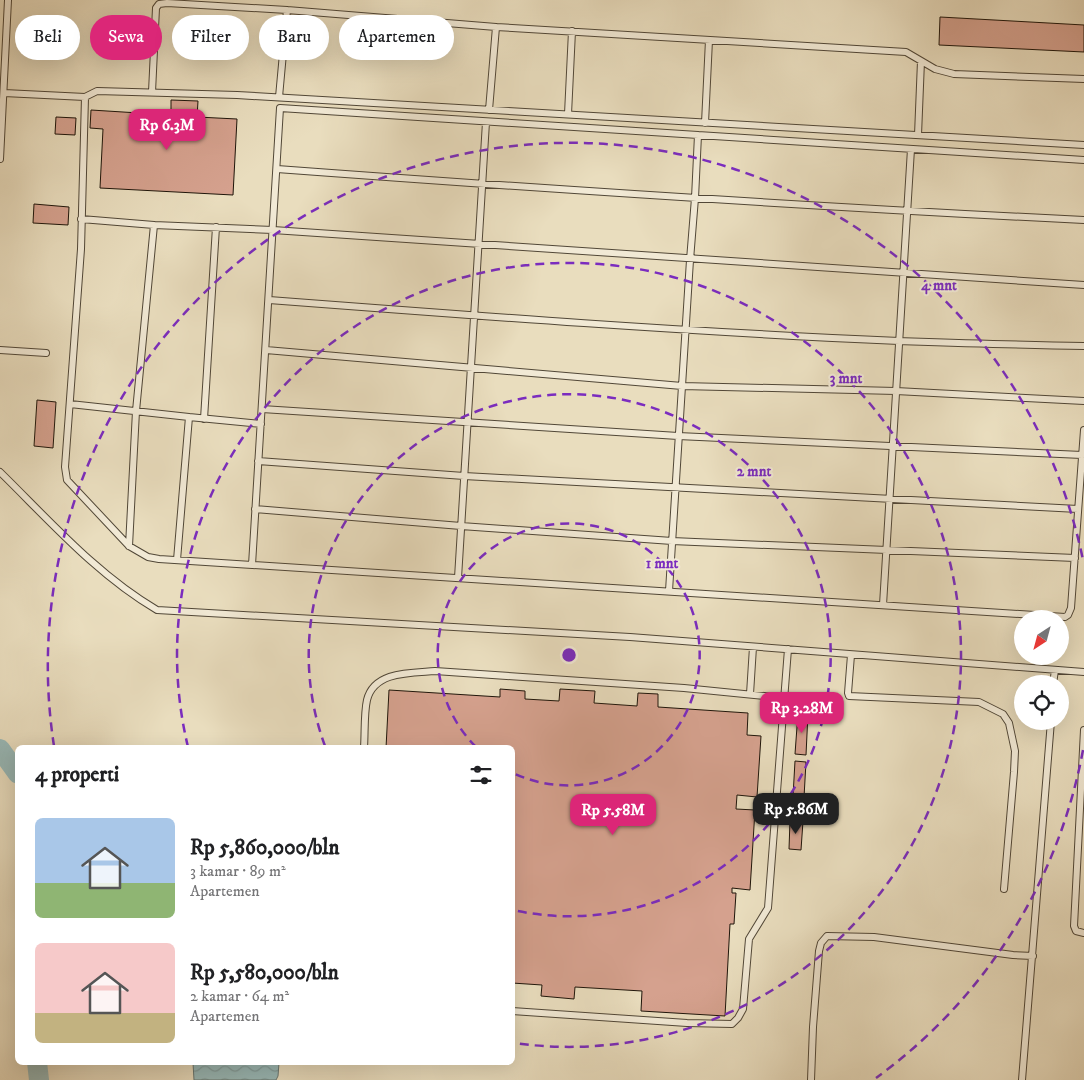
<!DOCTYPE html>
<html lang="id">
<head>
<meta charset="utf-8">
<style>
  body { margin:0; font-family:"IM FELL DW Pica",serif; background:#f6f6f6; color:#202124; height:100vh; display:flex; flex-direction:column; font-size:19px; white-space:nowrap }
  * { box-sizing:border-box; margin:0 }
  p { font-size:16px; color:#757577 }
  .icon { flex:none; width:28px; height:28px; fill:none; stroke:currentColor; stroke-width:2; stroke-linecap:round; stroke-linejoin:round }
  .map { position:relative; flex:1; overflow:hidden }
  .side { position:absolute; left:15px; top:745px; width:500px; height:320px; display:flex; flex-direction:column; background:#fff; border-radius:8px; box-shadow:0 5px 20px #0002 }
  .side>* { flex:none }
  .guide { position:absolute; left:15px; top:15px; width:500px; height:45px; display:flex; gap:10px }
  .needle { width:32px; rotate:216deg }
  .fabs { position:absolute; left:1014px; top:610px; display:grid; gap:10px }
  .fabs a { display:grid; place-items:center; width:55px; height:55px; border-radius:50%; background:#fff; box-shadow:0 5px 20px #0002; font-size:25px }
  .price { position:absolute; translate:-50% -42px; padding:0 11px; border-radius:10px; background:#db2777; color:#fff; font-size:16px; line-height:32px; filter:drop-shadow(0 1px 2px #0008) }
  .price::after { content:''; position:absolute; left:50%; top:30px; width:15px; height:11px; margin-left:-8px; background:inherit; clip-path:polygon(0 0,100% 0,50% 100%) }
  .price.current { background:#222; color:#fff }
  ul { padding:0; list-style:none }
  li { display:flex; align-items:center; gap:15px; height:125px; padding:0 20px }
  li span { display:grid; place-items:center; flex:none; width:140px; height:100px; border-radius:8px; color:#555 }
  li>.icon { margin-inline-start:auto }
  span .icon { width:60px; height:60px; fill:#fffc; stroke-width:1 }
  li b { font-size:21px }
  h2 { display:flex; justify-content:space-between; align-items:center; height:60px; padding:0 20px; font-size:21px }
  .tag { padding:0 18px; border-radius:22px; background:#fff; box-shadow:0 5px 20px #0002; font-size:18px; line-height:45px }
  .tag.current { background:#db2777; color:#fff }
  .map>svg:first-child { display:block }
  .water { fill:url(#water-waves); stroke:#687873 }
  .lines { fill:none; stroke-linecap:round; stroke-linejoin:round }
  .river { stroke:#99bab9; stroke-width:20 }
  .building { fill:#d5a18e; stroke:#1e150a }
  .lane-casing { stroke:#514737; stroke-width:8 }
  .lane { stroke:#f1e9d5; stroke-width:6 }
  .ring { fill:none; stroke:#7b2cbf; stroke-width:2.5; stroke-dasharray:9 6 }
  .centre { fill:#7b2cbf; stroke:#f1e9d5; stroke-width:2.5 }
  .ring-label { font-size:15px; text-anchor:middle; font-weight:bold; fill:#7b2cbf; stroke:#f1e9d5; stroke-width:4; stroke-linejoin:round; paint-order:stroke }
</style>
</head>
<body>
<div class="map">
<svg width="1084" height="1080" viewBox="0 0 1084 1080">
  <defs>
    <pattern id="water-waves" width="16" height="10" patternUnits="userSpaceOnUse" patternTransform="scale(1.25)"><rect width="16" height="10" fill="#99bab9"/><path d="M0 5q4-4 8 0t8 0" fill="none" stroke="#839f9e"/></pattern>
  </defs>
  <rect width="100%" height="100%" fill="#e9ddbe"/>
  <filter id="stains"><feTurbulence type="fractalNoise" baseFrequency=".004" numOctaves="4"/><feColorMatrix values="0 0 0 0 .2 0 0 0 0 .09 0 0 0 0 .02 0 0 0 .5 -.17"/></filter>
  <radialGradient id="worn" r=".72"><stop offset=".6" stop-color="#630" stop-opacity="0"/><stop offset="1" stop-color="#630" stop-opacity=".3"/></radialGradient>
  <path class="water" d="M193,1063H279L278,1076L276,1080H194Z"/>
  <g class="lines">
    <path class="river" d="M0,749L18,774
      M37,1062L39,1080"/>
  </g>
  <path class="building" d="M940,17L1084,25V52L939,45Z
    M171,100L198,101L197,117L237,119L233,195L100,188L103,129L90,128L91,110L171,115Z
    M56,117L76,118L75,135L55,134Z
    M34,204L69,207L68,225L33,223Z
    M37,400L56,402L53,448L34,446Z
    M500,689L525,691V699L559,701L560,689L595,691L594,703L637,706L638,693L658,694V707L748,713L747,735L761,736L757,797L737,795L736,809L755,810L750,890L732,888V893H736L734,924H730L725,1016L641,1011L642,991L575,987L574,999L541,996L542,985L512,983V748H386L389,690L500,697Z
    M798,713H808L806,755L795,754Z
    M795,761L806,762L803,815L792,814Z
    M790,821H803L801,850L789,849Z"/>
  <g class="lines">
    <g class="lane-casing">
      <path id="lane" d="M152,92L156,8L159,4L167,3L287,10L496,27L906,52L935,69L954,74L1084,79
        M4,93L85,97L97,91L237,95L1084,145
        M85,97L81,249L65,467L67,480L129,546L148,557L159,559L1065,617L1068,615L1071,608L1084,430
        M279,97L287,10
        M489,110L496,27
        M568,114L572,31
        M705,123L709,40
        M918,135L921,61
        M0,159L8,0
        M277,169C546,189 815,207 1084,220
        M81,219L154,225L273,230L1084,285
        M269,300C479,316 689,332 899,341C961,343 1022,345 1084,346
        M0,350L46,353
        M266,350L682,386L896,391L1084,401
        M70,404L189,417
        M262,409L678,436L1082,455
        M204,419L216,227
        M258,461L464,476L1078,509
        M0,472C49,520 97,575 157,610L630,637L1084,672
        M255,509L461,526L672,541L1075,558
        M129,546L136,411L154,225
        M177,560L189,417L261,424
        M252,565L280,108L1084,160
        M458,578L486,122
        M669,591L690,260L695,198L698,135
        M883,605L911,149
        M851,655L848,693L849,696L979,702L1003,714L1009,723L1015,751L1014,772L1004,889
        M1053,684L1055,670
        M750,694L753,647
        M1084,730L1074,926L1076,931L1084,933
        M364,748C365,733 364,713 367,700C374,671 411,673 435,671L684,688L784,698
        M512,1011L687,1023L732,1024L738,1018L743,1009L749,939L768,908L788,649
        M811,1080L813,1027L819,951L821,943L827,936L874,937L1013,955L1033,956
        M1022,1080L1051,721"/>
    </g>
    <use href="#lane" class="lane"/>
  </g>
  <g class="ring">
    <path d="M476 747A131 131 0 1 1 513 773"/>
    <path d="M325 746A261 261 0 1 1 513 910"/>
    <path d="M188 747A392 392 0 1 1 514 1043"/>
    <path d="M1083 750A523 523 0 0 1 876 1078M54 746A523 523 0 0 1 1083 560"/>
  </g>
  <circle cx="569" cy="655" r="8" class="centre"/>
  <g class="ring-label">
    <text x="939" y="290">4 mnt</text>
    <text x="846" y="383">3 mnt</text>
    <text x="754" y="476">2 mnt</text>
    <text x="662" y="568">1 mnt</text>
  </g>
  <rect width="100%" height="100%" filter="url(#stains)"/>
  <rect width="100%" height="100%" fill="url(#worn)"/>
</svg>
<div class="fabs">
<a><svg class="needle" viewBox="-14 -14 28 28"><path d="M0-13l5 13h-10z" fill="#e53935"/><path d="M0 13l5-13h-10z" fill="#757577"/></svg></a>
<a><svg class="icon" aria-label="locate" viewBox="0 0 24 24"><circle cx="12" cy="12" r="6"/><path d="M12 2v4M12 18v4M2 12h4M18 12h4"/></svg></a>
</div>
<b class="price" style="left:167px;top:151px">Rp 6.3M</b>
<b class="price" style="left:802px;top:734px">Rp 3.28M</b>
<b class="price current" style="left:796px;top:835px">Rp 5.86M</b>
<b class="price" style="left:613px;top:836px">Rp 5.58M</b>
<div class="guide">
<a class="tag">Beli</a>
<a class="tag current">Sewa</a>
<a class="tag">Filter</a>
<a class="tag">Baru</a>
<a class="tag">Apartemen</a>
</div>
<section class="side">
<h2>4 properti<svg class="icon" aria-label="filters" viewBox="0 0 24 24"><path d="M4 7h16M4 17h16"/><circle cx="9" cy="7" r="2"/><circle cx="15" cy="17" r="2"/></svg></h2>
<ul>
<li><span style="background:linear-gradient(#a9c7e8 65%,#8fb573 0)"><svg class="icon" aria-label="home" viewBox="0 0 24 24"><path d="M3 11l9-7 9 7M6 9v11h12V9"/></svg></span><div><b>Rp 5,860,000/bln</b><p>3 kamar · 89 m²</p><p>Apartemen</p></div></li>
<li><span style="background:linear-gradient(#f6c9c9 70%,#c2b280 0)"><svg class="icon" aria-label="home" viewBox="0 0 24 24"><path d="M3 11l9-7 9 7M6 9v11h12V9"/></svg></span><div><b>Rp 5,580,000/bln</b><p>2 kamar · 64 m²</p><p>Apartemen</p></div></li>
</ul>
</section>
</div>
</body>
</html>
